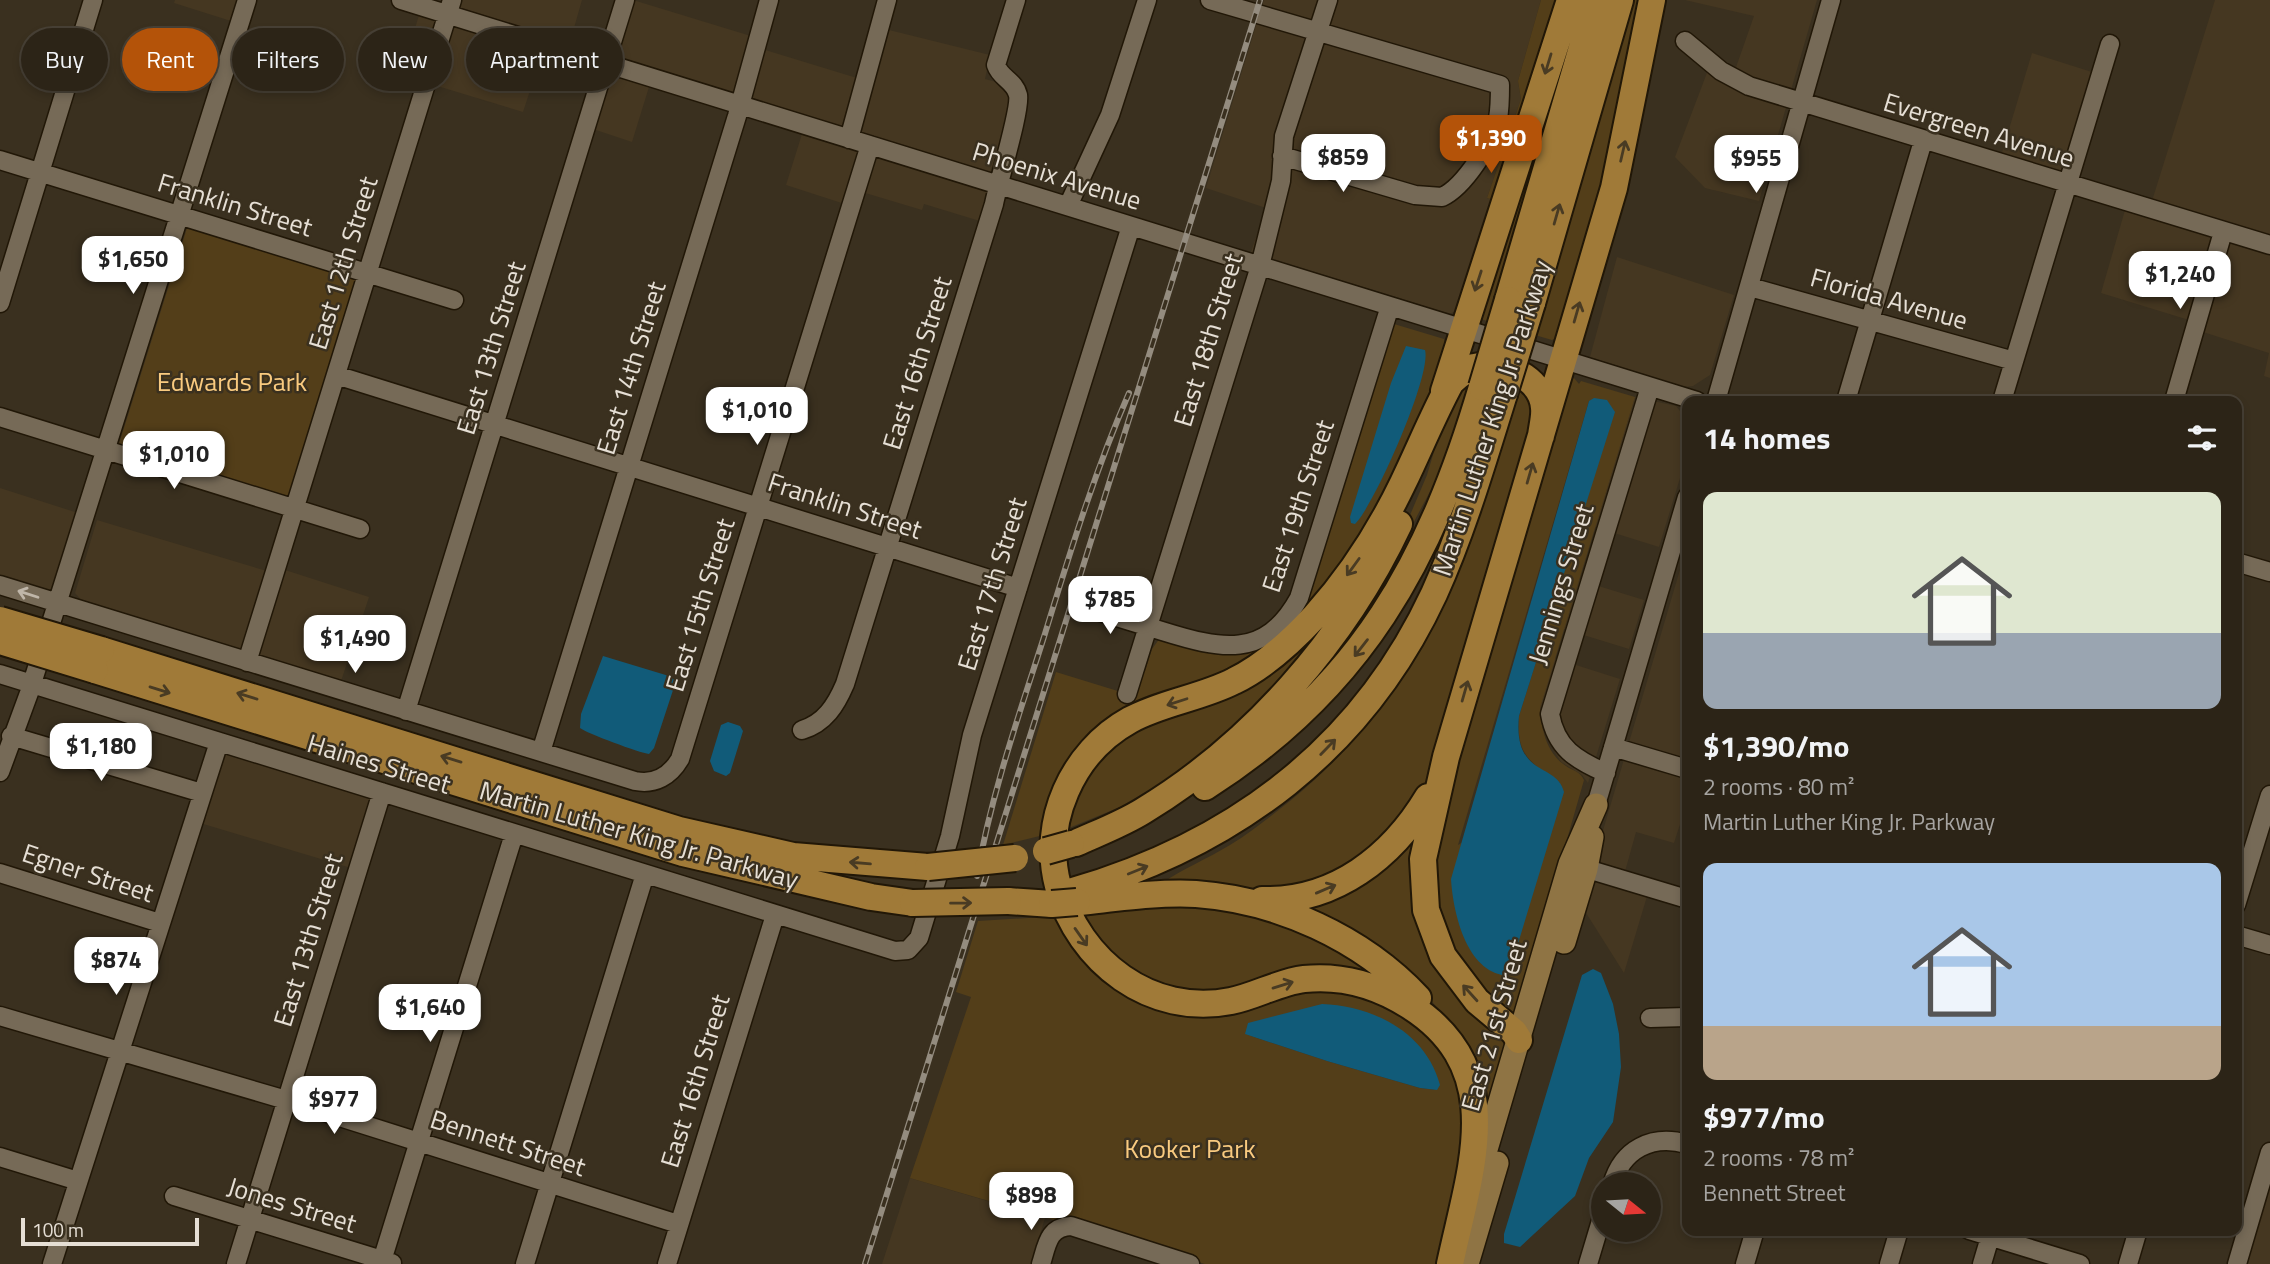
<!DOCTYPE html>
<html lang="en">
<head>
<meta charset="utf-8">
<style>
  body { margin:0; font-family:"Titillium Web",sans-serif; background:#383024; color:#f1f3f6; height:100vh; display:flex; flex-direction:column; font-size:26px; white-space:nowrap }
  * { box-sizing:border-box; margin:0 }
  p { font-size:23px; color:#a6a4a1 }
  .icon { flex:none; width:38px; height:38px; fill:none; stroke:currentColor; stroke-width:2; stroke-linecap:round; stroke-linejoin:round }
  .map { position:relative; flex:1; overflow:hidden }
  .side { position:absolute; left:1682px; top:396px; width:560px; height:840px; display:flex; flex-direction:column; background:#2c2417; border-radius:14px; box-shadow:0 4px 10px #0003,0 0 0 2px #484136 }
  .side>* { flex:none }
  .top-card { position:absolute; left:21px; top:28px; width:665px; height:63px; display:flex; gap:14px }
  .needle { width:46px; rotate:108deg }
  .fabs { position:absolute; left:1591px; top:1172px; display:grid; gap:14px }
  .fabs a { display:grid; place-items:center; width:70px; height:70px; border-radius:50%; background:#2c2417; box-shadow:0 4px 10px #0003,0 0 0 2px #484136; font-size:35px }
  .scale { position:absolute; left:21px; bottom:18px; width:178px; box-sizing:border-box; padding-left:7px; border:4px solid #e6dfd5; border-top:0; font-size:19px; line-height:24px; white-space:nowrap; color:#e6dfd5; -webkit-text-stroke:5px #3a301f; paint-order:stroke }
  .price { position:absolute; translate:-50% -60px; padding:0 16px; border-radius:14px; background:#fff; color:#222; font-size:23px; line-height:46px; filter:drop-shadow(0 2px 4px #0008) }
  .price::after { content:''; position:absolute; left:50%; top:42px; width:21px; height:16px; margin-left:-10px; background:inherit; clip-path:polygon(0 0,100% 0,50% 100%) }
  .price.on { background:#b45309; color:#fff }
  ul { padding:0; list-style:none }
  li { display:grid; align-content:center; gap:14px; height:371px; padding:0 21px }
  li span { display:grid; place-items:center; height:217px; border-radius:14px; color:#555 }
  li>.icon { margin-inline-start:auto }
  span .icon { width:126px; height:126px; fill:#fffc; stroke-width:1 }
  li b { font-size:30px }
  h2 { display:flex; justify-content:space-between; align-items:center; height:84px; padding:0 21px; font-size:30px }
  .chip { padding:0 24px; border-radius:32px; background:#2c2417; box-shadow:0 4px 10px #0003,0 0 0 2px #484136; font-size:24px; line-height:63px }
  .chip.on { background:#b45309; color:#fff }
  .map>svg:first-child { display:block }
  .built { fill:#453721 }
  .green { fill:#533e19; fill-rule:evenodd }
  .water { fill:#115b79 }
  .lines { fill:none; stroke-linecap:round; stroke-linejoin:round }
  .minor-casing { stroke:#211707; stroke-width:21 }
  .major-casing { stroke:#211707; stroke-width:26 }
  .highway-casing { stroke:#211707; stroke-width:30 }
  .minor { stroke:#766a57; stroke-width:18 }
  .major { stroke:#8f7444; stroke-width:23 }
  .highway { stroke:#a07a38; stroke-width:26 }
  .rail-casing { stroke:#948c7f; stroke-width:6 }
  .rail { stroke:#3a301f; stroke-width:3.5; stroke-dasharray:10; stroke-linecap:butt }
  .highway-bridge-casing { stroke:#211707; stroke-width:30; stroke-linecap:butt }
  .highway-bridge { stroke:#a07a38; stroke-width:26 }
  .oneway { stroke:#493b23 }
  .oneway2 { stroke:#bfb6a9 }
  .labels { text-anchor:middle; stroke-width:5; stroke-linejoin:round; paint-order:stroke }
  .street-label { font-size:26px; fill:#e6dfd5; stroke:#3a301f }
  .park-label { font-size:26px; fill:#f9ca7f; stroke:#3a301f }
</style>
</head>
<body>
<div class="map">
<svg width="2270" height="1264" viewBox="0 0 2270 1264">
  <rect width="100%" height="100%" fill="#3a301f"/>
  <path class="built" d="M175,0H238L231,21L174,3Z
    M459,0H582L570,42L458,7Z
    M633,0L764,40L762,49L870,82L885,29L990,55L985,79L1000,83L1010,91L1012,105L990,173L906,146L868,139L806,115L615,56Z
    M1264,0H1541L1518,81L1521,99L1487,198L1498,201L1462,307L1450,314L1251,252L1266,208L1206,188Z
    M1685,0H1817L1759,201L1705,188L1675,157L1713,57L1734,73L1754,16Z
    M2215,0H2270V238L2151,204Z
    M419,15L542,54L523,112L401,75Z
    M2032,53L2095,73L2063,178L2000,159Z
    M610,75L649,87L632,142L593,129Z
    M802,134L991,193L983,222L924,204L922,210L862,192L857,208L786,185Z
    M2125,210L2270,253V378L2264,376L2269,353L2200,331L2202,324L2101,293Z
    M1617,257L1734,295L1710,375L1693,386L1684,387L1590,357Z
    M1635,397L1676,406L1687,420V455L1659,547L1595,527Z
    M0,488L78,513L52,590L44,592L0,578Z
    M97,520L280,575L282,569L369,597L340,684L85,604L75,593Z
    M1687,546V802L1674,843L1636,832L1621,886L1648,893L1624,973L1581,905Z
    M1579,580L1644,600L1629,649L1564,629Z
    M1554,658L1620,679L1588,783L1582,775L1561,762L1543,732L1540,708Z
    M223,750L374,797L351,868L200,823Z
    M910,1178L1045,1218L1031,1264H882Z
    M2270,1181V1264H2245Z"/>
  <path class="green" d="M1541,0H1560L1498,201L1487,198L1521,99L1518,81Z
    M1587,0L1490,322L1478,318L1536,131Z
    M1635,0H1646L1625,116L1558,337L1552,340L1535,335Z
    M187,228L357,279L290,499L118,447Z
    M1394,324L1444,339L1447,355L1442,354L1422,417L1399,471L1330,588L1241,672L1125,716L1048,834L1003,845L1056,672L1134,696L1142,670L1145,671L1152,649L1160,638C1223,655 1222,661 1283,631Z
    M1475,375L1435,482L1380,586L1427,475L1450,398Z
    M1574,378L1579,384L1581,381L1635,397L1540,708C1541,729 1547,754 1566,766C1573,771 1580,771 1584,780L1514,1024L1446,948L1430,856L1567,381ZM1589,401L1614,412L1519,716C1516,756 1530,762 1560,783L1458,845Z
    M1521,385L1528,392L1535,421L1427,788L1372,857L1278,894L1161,884C1182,869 1207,859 1230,845C1251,832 1271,816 1290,801C1430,686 1469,550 1521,385Z
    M1375,551L1285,681L1196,762L1120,807L1069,828L1073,807L1084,785L1079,782L1115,737L1204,701Z
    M1416,828L1419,891L1510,1040L1489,1109L1452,1026L1421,988L1300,903Z
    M1198,903L1278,915L1394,980L1178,994L1112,961L1080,914Z
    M1061,916L1152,998L1318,985L1399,1003L1459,1067L1465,1136L1439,1264H1205L910,1178L971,997L956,992L978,921ZM1245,1034L1437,1090L1420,1088L1327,1061Z"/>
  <path class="water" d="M1406,346L1425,350C1432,375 1374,506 1355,524L1351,523L1350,517L1391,383Z
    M1594,398L1607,400L1615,412L1519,716C1513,778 1557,762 1564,792L1510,970L1502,975C1465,967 1453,911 1451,879L1589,401Z
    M603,656L669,676L676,681L654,748L649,754C640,753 586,733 580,728L581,714Z
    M728,722L740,726L743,731L730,773L726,776L714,771L710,761L721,725Z
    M1593,969L1601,973L1613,1004L1619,1034L1621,1067L1613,1122L1589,1158L1575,1196L1520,1247L1504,1243V1234L1582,975Z
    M1322,1004C1373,1006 1426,1032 1440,1085L1437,1090L1420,1088L1327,1061L1245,1034L1248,1023Z"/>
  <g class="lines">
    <g class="minor-casing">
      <path id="minor" d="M401,0L1697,401
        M1210,0L1500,85C1500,96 1500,108 1498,118C1493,142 1464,187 1442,197L1415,195L1282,156
        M1685,41L1721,71L1749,86L2270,245
        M849,139L887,0
        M0,160L454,300
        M1068,206L1110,115L1147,0
        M1750,287L2014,361
        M0,303L93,0
        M336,375L1018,588
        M1716,401L1831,0
        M1846,401L1923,141
        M2002,401L2110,44
        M2174,401L2223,232
        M0,417L360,529
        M2236,562L2270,572
        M0,585L635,781C655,785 670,776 680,759L870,145
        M1084,607C1110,615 1136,623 1162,631C1220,649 1265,660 1299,598L1390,306
        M247,662L452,0
        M0,674L895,951L908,950L919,938L950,836L972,735L1131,226
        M1127,694L1260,266L1281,181L1284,136L1328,0
        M406,711L625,0
        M802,730C825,723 836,705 845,684L994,204C998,183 1021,109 1018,95C1015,81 1000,78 996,65L1016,0
        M11,736L202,793
        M1613,747L1687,769
        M541,752L737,116L769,0
        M0,772L29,693L247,0
        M1606,773C1576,760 1556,748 1550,714L1650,387
        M1596,805L1687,497
        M1574,865L1687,899
        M0,873L160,923
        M2236,905L2270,795
        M2236,935L2270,945
        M0,1016L286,1100L678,1224
        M1650,1018L1687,1017
        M0,1157L78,1181
        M1612,1185C1622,1149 1652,1134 1687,1144
        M174,1196L392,1263
        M1969,1230L2080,1264
        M52,1264L219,742
        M236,1264L382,792
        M381,1264L514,834
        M525,1264L645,874
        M667,1264L775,915
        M1041,1264C1047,1245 1048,1227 1071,1226L1190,1264
        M1588,1264L1603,1214
        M1745,1264L1755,1230
        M1889,1264L1899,1230
        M1982,1264L1990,1237
        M2128,1264L2138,1230
        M2237,1264L2270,1152"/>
    </g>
    <g class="major-casing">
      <path id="major" d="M1564,942L1586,869L1592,837
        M1477,1180L1570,864L1596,805
        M1467,1264L1497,1163"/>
    </g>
    <g class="highway-casing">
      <path id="highway" d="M1508,300L1596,0
        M1532,303L1620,0
        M1444,391L1570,0
        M101,650L679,830L793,856L928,867
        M95,670L683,853L871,897L913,903
        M1205,787C1361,688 1431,560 1482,387
        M1076,843C1098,833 1122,824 1143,811C1252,745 1345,639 1399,524
        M1073,891C1234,844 1362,749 1434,594C1463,530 1483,461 1504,394
        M1262,900C1335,902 1392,857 1428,797
        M1008,901L1052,904
        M1080,902C1118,898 1157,892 1196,894C1278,900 1362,938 1418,998
        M1519,1040L1514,1032L1477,1001L1443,956L1426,910L1423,859L1446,757L1614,188L1652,0
        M1450,1264C1470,1169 1510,1070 1410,1006C1379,986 1342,975 1304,979C1279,982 1256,996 1231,1001C1151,1017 1079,962 1058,886C1041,822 1072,752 1130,720C1163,702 1201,698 1234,681C1265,666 1292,641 1315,616C1351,576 1380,531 1403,483C1419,450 1433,415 1451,382C1458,376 1465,369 1474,367C1501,360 1542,377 1544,408C1545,416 1542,427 1541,436"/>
    </g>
    <use href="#minor" class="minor"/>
    <use href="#major" class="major"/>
    <use href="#highway" class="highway"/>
    <g class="rail-casing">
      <path id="rail" d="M977,876C991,795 1018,718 1043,640C1069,556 1094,473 1129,393
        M865,1264L1260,0"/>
    </g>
    <use href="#rail" class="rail"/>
    <g class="highway-bridge-casing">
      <path id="highway-bridge" d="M1482,387L1508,300
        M1504,394L1532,303
        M0,620L101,650
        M0,641L95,670
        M1046,851L1071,844
        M928,867L1015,858
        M913,903L1008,901
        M1052,904L1077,902"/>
    </g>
    <use href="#highway-bridge" class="highway-bridge"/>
  </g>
  <defs><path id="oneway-shaft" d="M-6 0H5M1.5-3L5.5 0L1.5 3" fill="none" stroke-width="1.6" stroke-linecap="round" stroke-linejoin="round" transform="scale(1.75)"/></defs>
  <g class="oneway">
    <use href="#oneway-shaft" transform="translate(1548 64) rotate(107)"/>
    <use href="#oneway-shaft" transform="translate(1623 151) rotate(-77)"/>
    <use href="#oneway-shaft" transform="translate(1557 214) rotate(-74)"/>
    <use href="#oneway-shaft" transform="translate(1478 281) rotate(108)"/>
    <use href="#oneway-shaft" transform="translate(1577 312) rotate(-74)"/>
    <use href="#oneway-shaft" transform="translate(1530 473) rotate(-74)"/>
    <use href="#oneway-shaft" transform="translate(1353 567) rotate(126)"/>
    <use href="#oneway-shaft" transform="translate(1361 648) rotate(128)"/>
    <use href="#oneway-shaft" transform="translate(160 690) rotate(17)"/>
    <use href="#oneway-shaft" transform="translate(1465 691) rotate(-74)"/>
    <use href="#oneway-shaft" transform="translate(247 696) rotate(-163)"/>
    <use href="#oneway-shaft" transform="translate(1177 702) rotate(162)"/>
    <use href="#oneway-shaft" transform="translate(1328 747) rotate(-46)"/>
    <use href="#oneway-shaft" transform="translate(451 759) rotate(-163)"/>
    <use href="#oneway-shaft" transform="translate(860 863) rotate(-175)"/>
    <use href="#oneway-shaft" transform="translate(1138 870) rotate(-22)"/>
    <use href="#oneway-shaft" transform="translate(1326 889) rotate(-23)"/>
    <use href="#oneway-shaft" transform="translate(961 903) rotate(-1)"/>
    <use href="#oneway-shaft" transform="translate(1081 937) rotate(55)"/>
    <use href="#oneway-shaft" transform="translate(1283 985) rotate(-17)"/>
    <use href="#oneway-shaft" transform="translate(1470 993) rotate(-132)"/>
  </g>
  <use class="oneway2" href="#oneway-shaft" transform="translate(28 594) rotate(-162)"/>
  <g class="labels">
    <g class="street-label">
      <text transform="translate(1979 130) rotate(17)" y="9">Evergreen Avenue</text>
      <text transform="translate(1057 176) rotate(17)" y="9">Phoenix Avenue</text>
      <text transform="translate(235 205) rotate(17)" y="9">Franklin Street</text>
      <text transform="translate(343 263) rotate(-73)" y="9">East 12th Street</text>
      <text transform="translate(1889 299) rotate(16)" y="9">Florida Avenue</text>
      <text transform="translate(1208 340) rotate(-73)" y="9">East 18th Street</text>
      <text transform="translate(491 348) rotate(-73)" y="9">East 13th Street</text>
      <text transform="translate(917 363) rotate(-73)" y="9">East 16th Street</text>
      <text transform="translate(631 368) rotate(-73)" y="9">East 14th Street</text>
      <text transform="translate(1492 418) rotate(-72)" y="9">Martin Luther King Jr. Parkway</text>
      <text transform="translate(845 506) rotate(18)" y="9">Franklin Street</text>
      <text transform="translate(1298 506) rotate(-72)" y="9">East 19th Street</text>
      <text transform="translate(992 584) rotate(-73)" y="9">East 17th Street</text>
      <text transform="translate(1561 584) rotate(-73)" y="9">Jennings Street</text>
      <text transform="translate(700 605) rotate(-73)" y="9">East 15th Street</text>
      <text transform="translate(379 764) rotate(17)" y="9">Haines Street</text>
      <text transform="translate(639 835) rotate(16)" y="9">Martin Luther King Jr. Parkway</text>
      <text transform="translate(88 873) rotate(18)" y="9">Egner Street</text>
      <text transform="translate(308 940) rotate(-73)" y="9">East 13th Street</text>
      <text transform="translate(1494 1025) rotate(-74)" y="9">East 21st Street</text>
      <text transform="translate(695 1081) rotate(-73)" y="9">East 16th Street</text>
      <text transform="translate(508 1143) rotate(18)" y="9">Bennett Street</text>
      <text transform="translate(292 1205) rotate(17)" y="9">Jones Street</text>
    </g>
    <g class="park-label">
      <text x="232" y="391">Edwards Park</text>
      <text x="1190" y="1158">Kooker Park</text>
    </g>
  </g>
</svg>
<div class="fabs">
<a><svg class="needle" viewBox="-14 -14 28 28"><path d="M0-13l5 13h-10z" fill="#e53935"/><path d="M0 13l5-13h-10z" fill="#a6a4a1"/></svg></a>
</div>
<div class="scale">100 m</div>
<b class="price on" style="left:1491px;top:175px">$1,390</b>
<b class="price" style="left:1343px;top:194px">$859</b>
<b class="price" style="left:1756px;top:195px">$955</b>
<b class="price" style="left:133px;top:296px">$1,650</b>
<b class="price" style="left:2180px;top:311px">$1,240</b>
<b class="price" style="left:757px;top:447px">$1,010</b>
<b class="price" style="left:174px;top:491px">$1,010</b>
<b class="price" style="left:1110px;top:636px">$785</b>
<b class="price" style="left:355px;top:675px">$1,490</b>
<b class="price" style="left:101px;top:783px">$1,180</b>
<b class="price" style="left:116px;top:997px">$874</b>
<b class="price" style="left:430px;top:1044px">$1,640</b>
<b class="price" style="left:334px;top:1136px">$977</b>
<b class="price" style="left:1031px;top:1232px">$898</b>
<div class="top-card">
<a class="chip">Buy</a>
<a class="chip on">Rent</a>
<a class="chip">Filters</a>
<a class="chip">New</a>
<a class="chip">Apartment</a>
</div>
<section class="side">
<h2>14 homes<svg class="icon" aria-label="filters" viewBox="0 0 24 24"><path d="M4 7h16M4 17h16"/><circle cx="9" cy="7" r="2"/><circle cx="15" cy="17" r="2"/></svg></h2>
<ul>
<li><span style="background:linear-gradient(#dfe7d0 65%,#9aa5b1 0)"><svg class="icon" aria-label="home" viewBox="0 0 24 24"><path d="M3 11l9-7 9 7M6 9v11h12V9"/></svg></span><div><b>$1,390/mo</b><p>2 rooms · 80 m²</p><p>Martin Luther King Jr. Parkway</p></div></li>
<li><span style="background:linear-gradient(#a9c7e8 75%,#b9a48a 0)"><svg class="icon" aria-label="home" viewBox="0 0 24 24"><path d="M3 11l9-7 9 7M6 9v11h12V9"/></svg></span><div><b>$977/mo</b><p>2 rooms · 78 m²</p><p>Bennett Street</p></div></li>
</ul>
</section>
</div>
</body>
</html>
